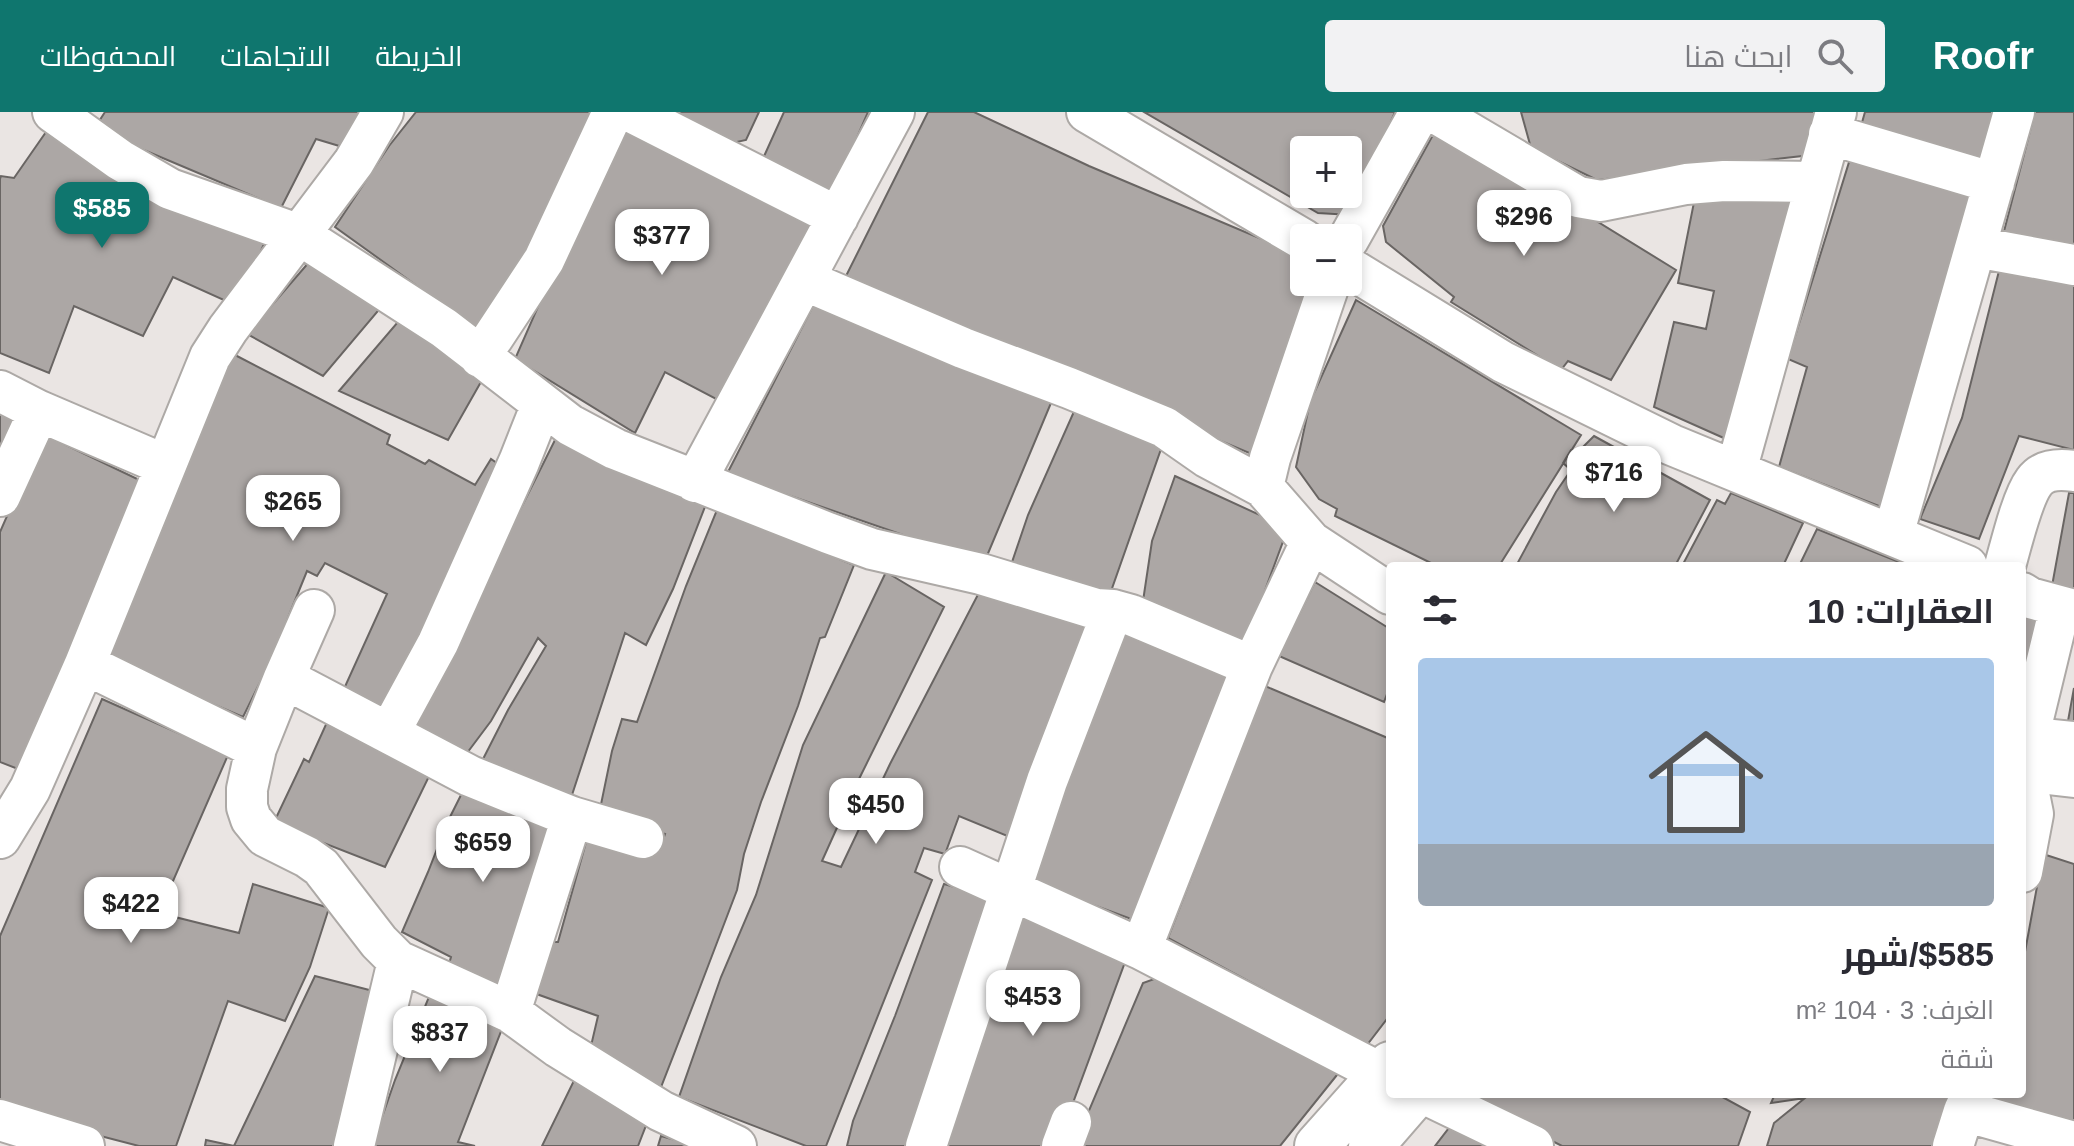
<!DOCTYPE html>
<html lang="ar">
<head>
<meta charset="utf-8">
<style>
  body { margin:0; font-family:Helvetica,Cairo,sans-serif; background:#f2f2f3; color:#2b2b33; direction:rtl; height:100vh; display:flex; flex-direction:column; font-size:30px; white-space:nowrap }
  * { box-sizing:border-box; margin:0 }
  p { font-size:26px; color:#7c7c81 }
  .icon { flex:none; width:44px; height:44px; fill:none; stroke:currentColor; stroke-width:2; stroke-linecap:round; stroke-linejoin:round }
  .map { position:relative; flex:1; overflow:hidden; direction:ltr }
  .sheet { position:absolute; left:1386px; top:450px; width:640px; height:536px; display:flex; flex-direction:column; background:#fff; border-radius:8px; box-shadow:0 4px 12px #0003; direction:rtl }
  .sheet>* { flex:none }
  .controls { position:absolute; left:1290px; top:24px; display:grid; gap:16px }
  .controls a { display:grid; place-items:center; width:72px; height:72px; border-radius:8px; background:#fff; box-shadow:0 4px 12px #0003; font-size:40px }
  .price { position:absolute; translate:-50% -68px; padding:0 18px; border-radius:16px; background:#fff; color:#222; font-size:26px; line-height:52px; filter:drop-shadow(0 2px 4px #0008) }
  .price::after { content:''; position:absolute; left:50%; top:48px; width:24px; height:18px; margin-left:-12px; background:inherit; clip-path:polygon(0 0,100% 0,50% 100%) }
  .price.current { background:#0f766e; color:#fff }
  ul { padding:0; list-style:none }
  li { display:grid; align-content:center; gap:16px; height:424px; padding:0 32px }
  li+li { border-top:2px solid #e1e1e2 }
  li span { display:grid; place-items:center; height:248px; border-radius:8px; color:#555 }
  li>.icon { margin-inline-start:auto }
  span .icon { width:144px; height:144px; fill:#fffc; stroke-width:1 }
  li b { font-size:34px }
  h2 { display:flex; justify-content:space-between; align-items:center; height:96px; padding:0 32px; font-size:34px }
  header { display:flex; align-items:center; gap:48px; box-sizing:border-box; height:112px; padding:0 40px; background:#0f766e; color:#fff }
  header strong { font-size:38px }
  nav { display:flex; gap:44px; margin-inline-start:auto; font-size:28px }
  .search { width:560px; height:72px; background:#f2f2f3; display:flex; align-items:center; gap:20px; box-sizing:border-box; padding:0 28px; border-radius:8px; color:#7c7c81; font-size:30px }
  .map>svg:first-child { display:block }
  .building { fill:#aca7a5; stroke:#696563; stroke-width:2; fill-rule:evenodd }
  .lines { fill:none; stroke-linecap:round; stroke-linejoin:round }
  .minor-casing { stroke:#ada9a6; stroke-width:44 }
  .secondary-casing { stroke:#ada9a6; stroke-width:48 }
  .minor { stroke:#fff; stroke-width:40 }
  .secondary { stroke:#fff; stroke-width:44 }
</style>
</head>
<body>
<header>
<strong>Roofr</strong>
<div class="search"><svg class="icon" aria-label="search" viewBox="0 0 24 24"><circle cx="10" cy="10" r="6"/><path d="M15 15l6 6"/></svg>ابحث هنا</div>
<nav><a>الخريطة</a><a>الاتجاهات</a><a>المحفوظات</a></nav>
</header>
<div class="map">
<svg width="2074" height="1034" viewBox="0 0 2074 1034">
  <rect width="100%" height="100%" fill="#eae5e3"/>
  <path class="building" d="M105,0H366L346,36L316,27L281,96L94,17Z
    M416,0H590L598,6L485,223L335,115L389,34Z
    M651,0H759L746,28L723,33Z
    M784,0H868L833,81L761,51Z
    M928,0H974L1089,54L1304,145L1299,157L1304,160V170H1312L1254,343L843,170Z
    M1144,0H1395L1351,103L1318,101ZM1304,38H1348V82H1304Z
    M1521,0H1823L1811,43L1597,68L1531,36Z
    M1865,0H2003L1989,53L1861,14Z
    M2035,0H2074V134L2002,127Z
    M620,8L822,103L718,288L665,260L635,321L515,247Z
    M1439,12L1676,158L1611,268L1568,249L1561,258L1451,190L1454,185L1386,130L1383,114Z
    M46,20L145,74L267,125L237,194L173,165L143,224L74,194L49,261L0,241V67L1,64L14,66Z
    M1850,47L1984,74L1884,396L1779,355L1807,255L1788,247Z
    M1697,75L1793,85L1726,327L1654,295L1674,210L1706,217L1714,179L1678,171Z
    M316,142L383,193L323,264L247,222Z
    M2003,143L2074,162V338L2019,324L1979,427L1920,407L1962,306Z
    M816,188L1056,279L984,451L727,362Z
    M1356,188L1581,323L1499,454H1437L1335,404L1337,397L1319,387L1296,355L1310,290Z
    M403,204L486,261L448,328L339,279Z
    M235,243L390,323L387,332L425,352L429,348L475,373L491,347L508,359L394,605L343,579L387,482L325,451L317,464L307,459L270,550L243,605L103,545L202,294Z
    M1080,286L1167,320L1110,482L1009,459L1028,403Z
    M0,295L17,303L0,341Z
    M43,322L152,374L18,657L0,650V420Z
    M557,324L708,387L673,477L646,533L625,521L571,686L481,651L508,598L546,534L538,526L491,609L467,641L412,614Z
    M1594,324L1710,388L1675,454H1516L1556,380L1571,358L1563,351L1571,338L1579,339Z
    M1175,364L1288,416L1246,530L1143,489L1152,429Z
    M1731,381L1803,411L1783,454H1682L1717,388L1725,392Z
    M2069,381H2074V478L2052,474Z
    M719,393L765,417L854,453L825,525L820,526L798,594L761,690L744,742L737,778L697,883L638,1034H542L591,934L598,904L531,880L545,830H558L590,716L660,737L665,722L599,702L612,639L622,607L637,610L686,474Z
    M1817,417L1909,454H1799Z
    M886,460L944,495L858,669L822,749L841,755L890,652L985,469L1095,520L1017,728L959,704L945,742L924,736L915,760L932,768L826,1034H806L679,985L721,865L756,783L803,633Z
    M1315,470L1390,517V574L1384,590L1279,544Z
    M2022,502L2051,511L2022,600Z
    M1125,508L1236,559L1142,811L1023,767Z
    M1265,574L1390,627V903L1367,933L1168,826Z
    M2074,576V609H2068Z
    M102,587L228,643L159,801L239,821L253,772L329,796L310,855L285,909L228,889L176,1034H139L0,998V824Z
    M328,608L434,654L385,755L280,714L276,706L304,647L309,650Z
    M466,673L561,711L501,876L449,852L451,845L402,820L428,760L448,709Z
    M2043,742L2074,752V1018L1996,999L1999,982H2022V856Z
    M944,772L997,787L914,1034H847L853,1009L895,904Z
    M1037,805L1128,842L1057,1034H936L1013,807Z
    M1168,862L1341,958L1280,1034H1074L1143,871Z
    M315,864L381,881L347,1034H205L206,1028L234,1034Z
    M433,875L507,904L458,1030L475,1034H372L395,968Z
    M1463,982H1717L1750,1000L1738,1034H1562L1462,983Z
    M1775,982H1949L1938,1034H1767L1774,1011L1805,986L1771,991Z
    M1452,1012L1511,1034H1435Z
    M661,1024L686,1031V1034H658Z"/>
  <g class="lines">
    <g class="minor-casing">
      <path id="minor" d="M53,0L120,48L170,77L300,123L444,216L570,313L615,337L828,421L872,437L981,462L1096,497L1113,498L1131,503L1252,554
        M631,0L838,105
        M1087,0L1304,128
        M1434,0L1578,85L1601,89L1686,72L1724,69L1816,70
        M1829,22L1994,71
        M1348,128L1420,0
        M1976,135L2074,153
        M1348,155L1503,250L1672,333L1967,454
        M804,168L963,236L1069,276L1164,315L1207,345L1263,375
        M1330,170L1270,346L1263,375L1311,430L1390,482
        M480,245L544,148L613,0
        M0,279L39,299L165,353
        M1736,359L1836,0
        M695,370L894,0
        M0,384L39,299
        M1893,423L2014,0
        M1311,430L1252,554L1141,837L1382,962
        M2005,454C2011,433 2022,386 2034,370C2043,357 2060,357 2074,359
        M2022,481L2030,486L2074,498
        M85,552L256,636L247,677V695L251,707L265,724L307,745L321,755L379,830L398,849L510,900L558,935L661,999L736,1034
        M284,566L470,664L572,705L643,726
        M389,621L438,531L519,350L542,292
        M256,636L284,566L314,498
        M0,726L30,677L85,552L210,245L228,217L354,50L383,0
        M960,755L1141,837
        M2022,760L2033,702L2024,657L2028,627L2060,495
        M510,900L572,705
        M1425,982L1533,1034
        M1972,982L1964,999L2074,1030
        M0,1008L84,1034
        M354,1034L398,849
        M926,1034L1047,669L1113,498
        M1062,1034L1071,1010
        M1953,1034L1964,999"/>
    </g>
    <g class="secondary-casing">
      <path id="secondary" d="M2022,627L2074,632
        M2022,657L2074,663
        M1317,1034L1390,952
        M1371,1034L1416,982"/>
    </g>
    <use href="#minor" class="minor"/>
    <use href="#secondary" class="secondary"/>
  </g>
</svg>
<div class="controls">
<a>+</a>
<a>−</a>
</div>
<b class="price current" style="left:102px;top:138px">$585</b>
<b class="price" style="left:1524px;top:146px">$296</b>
<b class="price" style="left:662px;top:165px">$377</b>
<b class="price" style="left:1614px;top:402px">$716</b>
<b class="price" style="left:293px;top:431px">$265</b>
<b class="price" style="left:876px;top:734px">$450</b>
<b class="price" style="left:483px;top:772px">$659</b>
<b class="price" style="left:131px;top:833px">$422</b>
<b class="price" style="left:1033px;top:926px">$453</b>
<b class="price" style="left:440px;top:962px">$837</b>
<section class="sheet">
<h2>العقارات: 10<svg class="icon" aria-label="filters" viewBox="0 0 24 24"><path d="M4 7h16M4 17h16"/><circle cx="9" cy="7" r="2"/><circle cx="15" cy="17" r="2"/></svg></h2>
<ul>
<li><span style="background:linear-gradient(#a9c7e8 75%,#9aa5b1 0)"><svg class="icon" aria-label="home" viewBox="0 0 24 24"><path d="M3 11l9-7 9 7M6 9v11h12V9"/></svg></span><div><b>$585/شهر</b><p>الغرف: 3 · 104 m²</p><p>شقة</p></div></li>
</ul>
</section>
</div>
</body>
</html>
